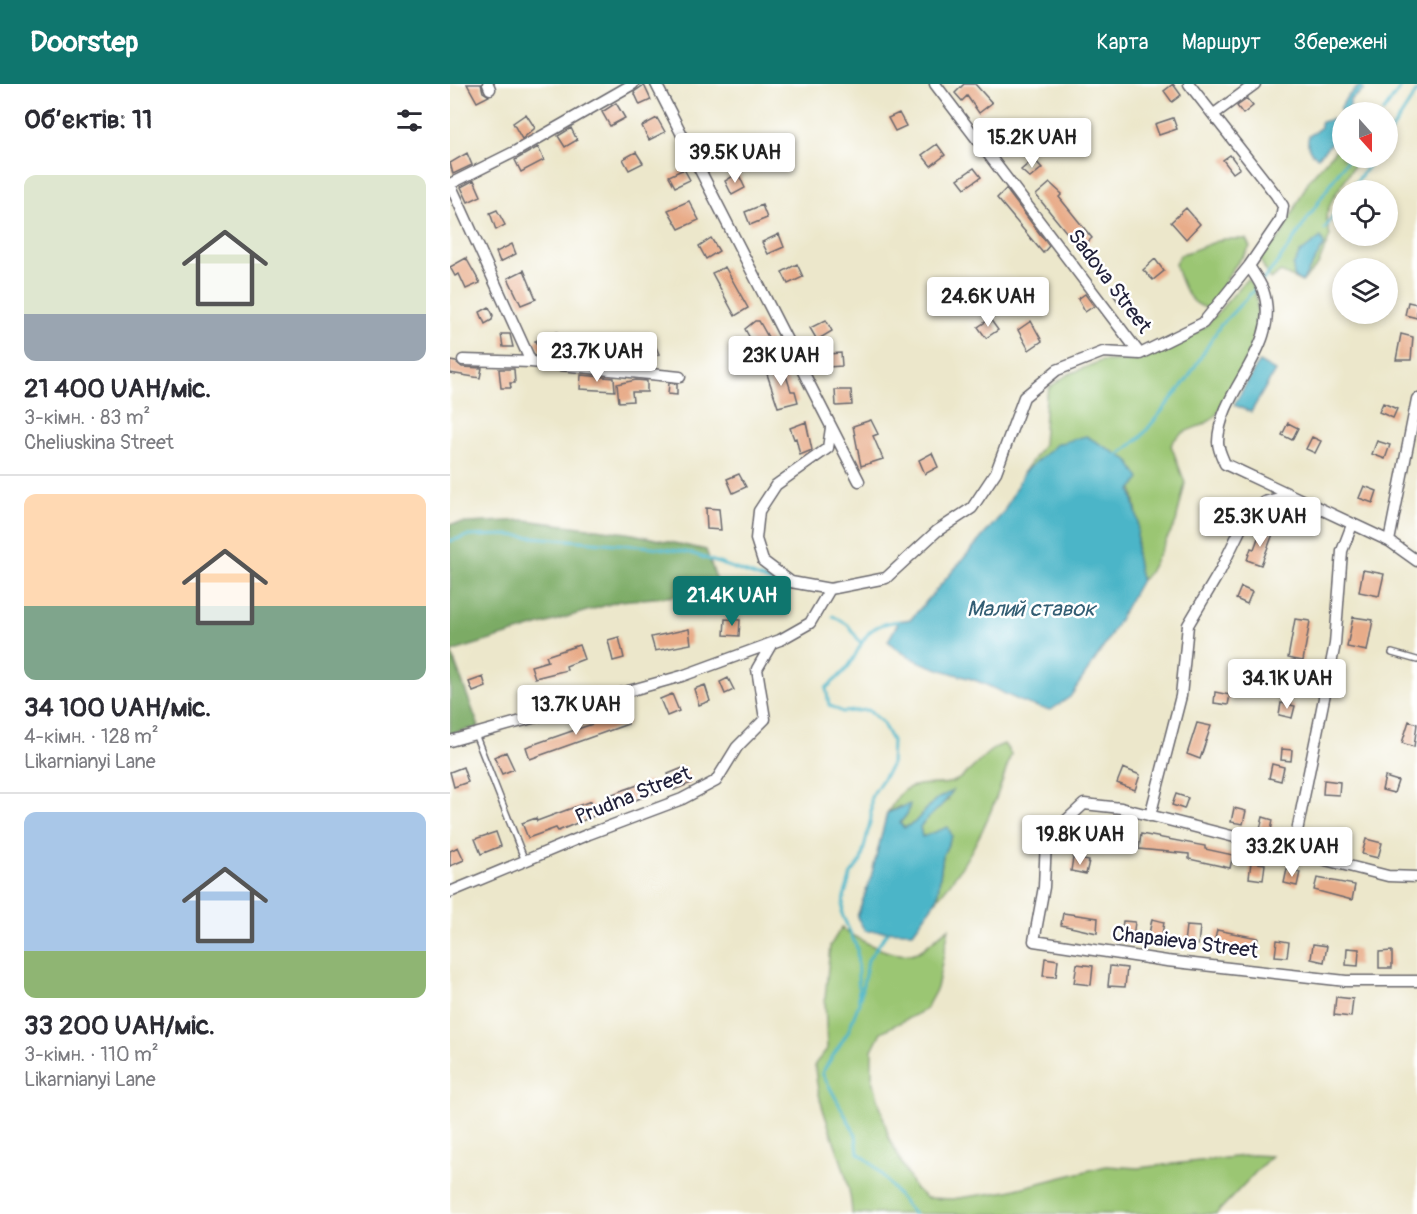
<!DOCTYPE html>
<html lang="uk">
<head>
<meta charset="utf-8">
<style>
  body { margin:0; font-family:Pangolin,sans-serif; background:#f2f2f3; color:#2b2b33; height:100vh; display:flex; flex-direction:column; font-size:22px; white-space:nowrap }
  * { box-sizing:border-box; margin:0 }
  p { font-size:20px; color:#7c7c81 }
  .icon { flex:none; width:33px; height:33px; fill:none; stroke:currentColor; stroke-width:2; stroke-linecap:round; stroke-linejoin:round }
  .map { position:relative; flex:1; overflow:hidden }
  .drawer { display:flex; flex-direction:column; background:#fff; width:450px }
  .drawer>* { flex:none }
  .needle { width:39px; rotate:159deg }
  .buttons { position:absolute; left:882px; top:18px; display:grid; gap:12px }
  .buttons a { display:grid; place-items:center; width:66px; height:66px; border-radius:50%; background:#fff; box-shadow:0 3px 9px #0003; font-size:30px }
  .price { position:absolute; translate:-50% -51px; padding:0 14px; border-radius:6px; background:#fff; color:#222; font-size:20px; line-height:39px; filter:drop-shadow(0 2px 3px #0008) }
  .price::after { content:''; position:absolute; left:50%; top:36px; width:18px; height:14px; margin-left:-9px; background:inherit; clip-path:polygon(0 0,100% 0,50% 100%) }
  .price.selected { background:#0f766e; color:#fff }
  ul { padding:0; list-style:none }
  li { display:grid; align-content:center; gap:12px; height:318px; padding:0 24px }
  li+li { border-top:2px solid #e1e1e2 }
  li span { display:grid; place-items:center; height:186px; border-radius:12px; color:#555 }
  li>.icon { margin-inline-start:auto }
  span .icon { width:108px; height:108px; fill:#fffc; stroke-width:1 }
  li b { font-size:26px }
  h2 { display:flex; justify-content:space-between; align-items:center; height:72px; padding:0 24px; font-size:26px }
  header { display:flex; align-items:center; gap:36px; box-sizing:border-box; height:84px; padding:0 30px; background:#0f766e; color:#fff }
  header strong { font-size:28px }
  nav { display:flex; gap:33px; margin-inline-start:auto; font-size:21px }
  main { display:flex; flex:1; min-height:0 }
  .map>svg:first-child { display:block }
  .green { fill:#9bc673; stroke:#5e7457; stroke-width:1.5 }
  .forest { fill:#7cab65; stroke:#4f6650; stroke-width:1.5 }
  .water { fill:#4bb5c8; stroke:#366c82; stroke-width:1.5 }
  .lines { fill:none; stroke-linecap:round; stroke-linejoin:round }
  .stream { stroke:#4bb5c8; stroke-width:3 }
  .building { fill:#e8ac89 }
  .lane-casing { stroke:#69676d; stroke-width:8 }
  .street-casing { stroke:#69676d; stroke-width:13 }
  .lane { stroke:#fff; stroke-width:5 }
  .street { stroke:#fff; stroke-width:10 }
  .labels { text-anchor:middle; stroke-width:5; stroke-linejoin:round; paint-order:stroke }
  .street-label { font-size:21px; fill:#22223b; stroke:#fff }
  .water-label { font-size:22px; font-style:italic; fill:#325d73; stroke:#fff }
</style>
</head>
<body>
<header>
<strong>Doorstep</strong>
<nav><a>Карта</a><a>Маршрут</a><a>Збережені</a></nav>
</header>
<main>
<section class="drawer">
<h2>Об’єктів: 11<svg class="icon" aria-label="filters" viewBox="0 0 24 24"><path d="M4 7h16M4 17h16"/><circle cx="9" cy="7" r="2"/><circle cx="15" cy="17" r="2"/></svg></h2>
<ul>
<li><span style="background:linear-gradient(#dfe7d0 75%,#9aa5b1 0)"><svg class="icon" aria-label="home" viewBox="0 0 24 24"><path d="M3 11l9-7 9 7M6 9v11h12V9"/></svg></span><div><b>21 400 UAH/міс.</b><p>3-кімн. · 83 m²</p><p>Cheliuskina Street</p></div></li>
<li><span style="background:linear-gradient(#ffd9b3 60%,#7fa58c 0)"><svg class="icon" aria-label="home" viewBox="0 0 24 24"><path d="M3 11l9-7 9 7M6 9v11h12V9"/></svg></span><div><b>34 100 UAH/міс.</b><p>4-кімн. · 128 m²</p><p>Likarnianyi Lane</p></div></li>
<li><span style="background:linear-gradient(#a9c7e8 75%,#8fb573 0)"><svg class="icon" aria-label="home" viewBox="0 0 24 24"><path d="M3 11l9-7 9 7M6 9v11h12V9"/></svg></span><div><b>33 200 UAH/міс.</b><p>3-кімн. · 110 m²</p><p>Likarnianyi Lane</p></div></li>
</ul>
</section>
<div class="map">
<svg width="967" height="1130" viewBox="0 0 967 1130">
  <rect width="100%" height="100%" fill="#fff"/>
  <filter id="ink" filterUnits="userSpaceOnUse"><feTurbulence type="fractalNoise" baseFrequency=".0167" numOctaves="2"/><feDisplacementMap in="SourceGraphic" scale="12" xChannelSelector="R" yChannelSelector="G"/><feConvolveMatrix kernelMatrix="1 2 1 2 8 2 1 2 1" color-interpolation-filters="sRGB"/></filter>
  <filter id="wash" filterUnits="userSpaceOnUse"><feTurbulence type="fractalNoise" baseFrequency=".008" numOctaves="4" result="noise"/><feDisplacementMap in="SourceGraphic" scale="24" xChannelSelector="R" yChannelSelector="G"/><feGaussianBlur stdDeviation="1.35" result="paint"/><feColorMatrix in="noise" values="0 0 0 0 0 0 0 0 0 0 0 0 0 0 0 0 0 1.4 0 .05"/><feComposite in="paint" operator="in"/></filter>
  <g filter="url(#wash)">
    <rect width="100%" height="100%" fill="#ece7cb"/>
    <path class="green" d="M892,59V74H909L883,114L876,131L880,152L868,181L852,198L831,188L820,195L809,174L831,152L859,96Z
      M773,155H796L800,163L781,187L767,214L756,224C736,218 731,198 725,180L730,171Z
      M798,194C824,227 788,302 766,331C754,346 731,342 721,361L735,399L726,438L698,490L691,496L686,471L688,437L678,376L668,372L574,388L593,361L596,313L600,303L617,291L651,277L692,276L741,252L756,242Z
      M554,660L561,670C545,723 524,774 487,815L493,771L502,752L483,750L472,753L470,743L481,728L498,716H485L464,739L454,744L450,739L458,729L450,722L437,729C442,723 447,711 454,706C470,696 489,704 505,697C525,688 533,666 554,660Z
      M391,844C410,856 445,878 468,868C479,862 488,851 499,844L487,904L475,926L431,948L422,966V992L439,1054L465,1105L477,1114L502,1115L558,1107L656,1082L688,1084L802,1071L821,1072L766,1130H402C400,1077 366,1032 365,980L377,965L375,916L380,862Z"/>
    <path class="forest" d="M75,436L178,449L256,466L271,508L170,517L1,568L29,643L0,650V440Z"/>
    <path class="water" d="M911,0L914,6L900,16V24L892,30L890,25L896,14Z
      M882,35L888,45V52L868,73C859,69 856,61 859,52L871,43V38Z
      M871,153L874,161L852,198L844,193L843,182L850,169Z
      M809,278L825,287L801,328L784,321Z
      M636,352L678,376L690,395L681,406L688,437L686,471L691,496L655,561L620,613L601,626C573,622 553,607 527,597C498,587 460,580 438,557L449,537L461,535L553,429L574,388L607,360Z
      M502,707C496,721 480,730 470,743L472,753L498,743L502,752L493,771L487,815L463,848L415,847L407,833L421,793L437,729L460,720L458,729L450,739L454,744L464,739L485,716Z"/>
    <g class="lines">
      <path class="stream" d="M933,28L953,0
        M938,52L967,7
        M900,106L924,74
        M875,145L892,117
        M812,197C846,159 868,114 899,74
        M668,372L691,353L736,297L770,242L807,203
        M0,457L17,452L58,451L202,463L241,469L327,500
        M383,532L398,541L410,558
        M449,537C416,541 416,552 402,577C397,587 385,596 376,604L379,621L392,628L418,626L432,638L442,657L441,682L421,713V734L411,777L401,790L394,813L392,830L407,864L409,919L398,948L372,989L406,1051L408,1069C432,1084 444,1110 464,1130
        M410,915L418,876L437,849"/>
    </g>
    <g id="blocks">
      <path class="building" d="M17,0H31L33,8L39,12L27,18Z
        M514,0H525L542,19L529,29L517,12L512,17L505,9Z
        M723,0L731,11L722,18L714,7Z
        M194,1L201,16L190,21L184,8Z
        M797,15L803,22L793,30L787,22Z
        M166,19L175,34L160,42L152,28Z
        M449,29L456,42L445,47L438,34Z
        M76,30L85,44L72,55L63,39Z
        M207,34L215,48L199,56L192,42Z
        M723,34L727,45L709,51L705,40Z
        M121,44L127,56L115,63L108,52Z
        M487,60L495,71L481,82L472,71Z
        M88,63L94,76L71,88L65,76Z
        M274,63L280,74L262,84L257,73Z
        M186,68L193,79L179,86L173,75Z
        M17,69L22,81L3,90L0,79Z
        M780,71L790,84L783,89L773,76Z
        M584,75L592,84L580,94L571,86Z
        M524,84L531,93L515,104L508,95Z
        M234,85L240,96L225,103L219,92Z
        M288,89L295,104L282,111L275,97Z
        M24,96L31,112L18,118L11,103Z
        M600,99L612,110L609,113L642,154L630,165L586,111Z
        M556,105L599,162L593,169L547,114Z
        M239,117L249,136L229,145L218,126Z
        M312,121L317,134L300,141L295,128Z
        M736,124L750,140L736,155L721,138Z
        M47,126L55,141L46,146L40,129Z
        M329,150L334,163L318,170L312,158Z
        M261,154L269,167L256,175L249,162Z
        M62,160L66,170L50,178L46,168Z
        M16,174L30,199L16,205L9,190L5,192L0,183Z
        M705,175L714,187L703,196L693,186Z
        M347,180L353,193L338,200L332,188Z
        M275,183L298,224L285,232L262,189Z
        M74,186L86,215L71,221L58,194Z
        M577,202L586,216L570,226L561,212Z
        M673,206L681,215L671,222L664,212Z
        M635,210L644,222L635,228L628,215Z
        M958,218L967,220V234L955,231Z
        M39,223L43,231L42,236L35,240L30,228Z
        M540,235L548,246L536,254L528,243Z
        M376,236L382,247L367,256L360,244Z
        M305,237H309L323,262L308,269L295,245Z
        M581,237L592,257L579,266L568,246Z
        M107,248L112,259L92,269L85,257Z
        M51,250H60L63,263H53Z
        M951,250L963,253L961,276H946Z
        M122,257H130L131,264H145L146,266L168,261L171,273L153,278L122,274Z
        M204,258L209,270L198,275L192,264Z
        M391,269L392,282L377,283L378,270Z
        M0,277L6,278L12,283L32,284L30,294L0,289Z
        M333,282L341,307H345L348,318L328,323L316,287Z
        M49,285H64L65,299H60L61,304H51Z
        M131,291L164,294L165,307L130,305Z
        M186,296L197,297V308H182L183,317L169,318L167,300Z
        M219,299L227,300V311L218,310Z
        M385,306H401L402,321L386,322Z
        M933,319L947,325L943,334L929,328Z
        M421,336L428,350L423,352L433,375L411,382L403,342Z
        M356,338L362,366L350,371L346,354L344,355L340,344Z
        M838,339L848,344L842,356L832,351Z
        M862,353L871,357L865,369L856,365Z
        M927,357L940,361L935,375L922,370Z
        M482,369L488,383L475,390L469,376Z
        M289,390L296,403L283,409L277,395Z
        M914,402L927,407L923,419L909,414Z
        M256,424L269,425L271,446L257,445Z
        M811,446L823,450L811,481L797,476L801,464L804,465Z
        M913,486L934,490L929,512L909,508Z
        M791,503L802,508L797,520L786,515Z
        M903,533L923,536L917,567L897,563Z
        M275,535L290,536L289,552L274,551Z
        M845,535L860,537L853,577L838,574Z
        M239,545L241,560L205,567L201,553Z
        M169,553L174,574L163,577L158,556Z
        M129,561L134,575L116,582L117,586L85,594L81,582L98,577L96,572Z
        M835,592L850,595L848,605L833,602Z
        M33,593L36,603L23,608L19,598Z
        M278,594L284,606L275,610L270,598Z
        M255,601L260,617L249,621L244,605Z
        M765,608L780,611L778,621L764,619Z
        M222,610L229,627L217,632L210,615Z
        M831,619L845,622L842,634L829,631Z
        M174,629L178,640L80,675L76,663Z
        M959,637L967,640L964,663L952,659Z
        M747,639L761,642L750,675L737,670Z
        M832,665L842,666L841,677L831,676Z
        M56,668L64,685L52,690L44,673Z
        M822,680L834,683L831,697L819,694Z
        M13,683L18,698L4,703L0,688Z
        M235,683L241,699L224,706L218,690Z
        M673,684L690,691L685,706L667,699Z
        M935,693L948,697L944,709L932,706Z
        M874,696L890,698L889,711L873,710Z
        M199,697L204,709L162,725L157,712Z
        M726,710L738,714L734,725L722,721Z
        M141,717L146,731L108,747L106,744L78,754L72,739L86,734L87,737Z
        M784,724L796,727L793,740L781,738Z
        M813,733L823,736L821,747L810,745Z
        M657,743L669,745L667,759L656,757Z
        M885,747L896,750L893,763L882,760Z
        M46,748L51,762L31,770L25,755Z
        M691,750L755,762V765L783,771L780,784L739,775V770L689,765Z
        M916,755L932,759L928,774L912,770Z
        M8,763L14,776L0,782V767Z
        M623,774L639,777L636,790L621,787Z
        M801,778L815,780L813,796L799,794Z
        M837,785L850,788L847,802L834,799Z
        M867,794L905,801L902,816L864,806Z
        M613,829L648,834L647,849L611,841Z
        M702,835L714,838L711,857L698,855Z
        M673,837L685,838L683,853L671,851Z
        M736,842L750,843L748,861L734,859Z
        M767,846L808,854L805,869L763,863Z
        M827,856L839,858L837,873L825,872Z
        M863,860L877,862L874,878L861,875Z
        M897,864L909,865L908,882L896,881Z
        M942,867V884H929V868Z
        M595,874L608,876L606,893L593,892Z
        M627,880L643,882L641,901L624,899Z
        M660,882L677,884L675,903L658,902Z
        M886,913L903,915L901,933L884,931Z"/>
    </g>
  </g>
  <g filter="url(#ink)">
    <use href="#blocks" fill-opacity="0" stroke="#69676d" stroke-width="1.5"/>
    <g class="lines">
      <g class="lane-casing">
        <path id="lane" d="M942,569L967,576
          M25,650L75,777"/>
      </g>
      <g class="street-casing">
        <path id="street" d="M38,0L40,5
          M183,0L66,67L0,100L81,278L230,293
          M206,0L409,397
          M764,30L805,0
          M799,182C804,190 810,198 813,206C833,263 769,304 768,358C768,365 772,373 775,380L939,457L967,477
          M690,270L753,239L799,182L831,135L833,122L826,111L739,0
          M13,276L81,278
          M381,344L378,364L326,401L309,427L306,455L313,477L341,498L380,505L436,494L487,447L522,424L546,388L574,313L607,286L653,268L690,270L485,0
          M939,457L967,315
          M0,657L232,592L330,556L360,539L380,505
          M700,732L731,612L738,541L770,487L794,438L814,418L841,411
          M843,767L885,560L892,467L902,441
          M967,793L938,792L671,724L634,720L596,755L594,803L584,857L717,877L896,897H967
          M0,808L139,750L232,715L266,697L287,663L315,635L307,585L322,559"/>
      </g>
      <use href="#lane" class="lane"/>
      <use href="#street" class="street"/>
    </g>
  </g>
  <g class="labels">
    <g class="street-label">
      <text transform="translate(660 197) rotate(53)" y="7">Sadova Street</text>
      <text transform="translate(183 711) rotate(-22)" y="7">Prudna Street</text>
      <text transform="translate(735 858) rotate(7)" y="7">Chapaieva Street</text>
    </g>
    <g class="water-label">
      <text x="581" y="532">Малий ставок</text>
    </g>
  </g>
</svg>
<div class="buttons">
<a><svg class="needle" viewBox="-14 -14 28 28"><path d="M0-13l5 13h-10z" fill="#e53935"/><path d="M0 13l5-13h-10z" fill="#7c7c81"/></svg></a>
<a><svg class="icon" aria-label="locate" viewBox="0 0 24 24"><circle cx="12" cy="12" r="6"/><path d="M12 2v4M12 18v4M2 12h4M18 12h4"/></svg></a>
<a><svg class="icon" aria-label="layers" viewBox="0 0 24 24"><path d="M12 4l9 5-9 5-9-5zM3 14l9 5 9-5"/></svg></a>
</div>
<b class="price" style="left:582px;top:85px">15.2K UAH</b>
<b class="price" style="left:285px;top:100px">39.5K UAH</b>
<b class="price" style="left:538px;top:244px">24.6K UAH</b>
<b class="price" style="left:147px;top:299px">23.7K UAH</b>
<b class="price" style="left:331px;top:303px">23K UAH</b>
<b class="price" style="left:810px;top:464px">25.3K UAH</b>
<b class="price selected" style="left:282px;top:543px">21.4K UAH</b>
<b class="price" style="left:837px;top:626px">34.1K UAH</b>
<b class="price" style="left:126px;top:652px">13.7K UAH</b>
<b class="price" style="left:630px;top:782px">19.8K UAH</b>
<b class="price" style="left:842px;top:794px">33.2K UAH</b>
</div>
</main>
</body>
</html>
